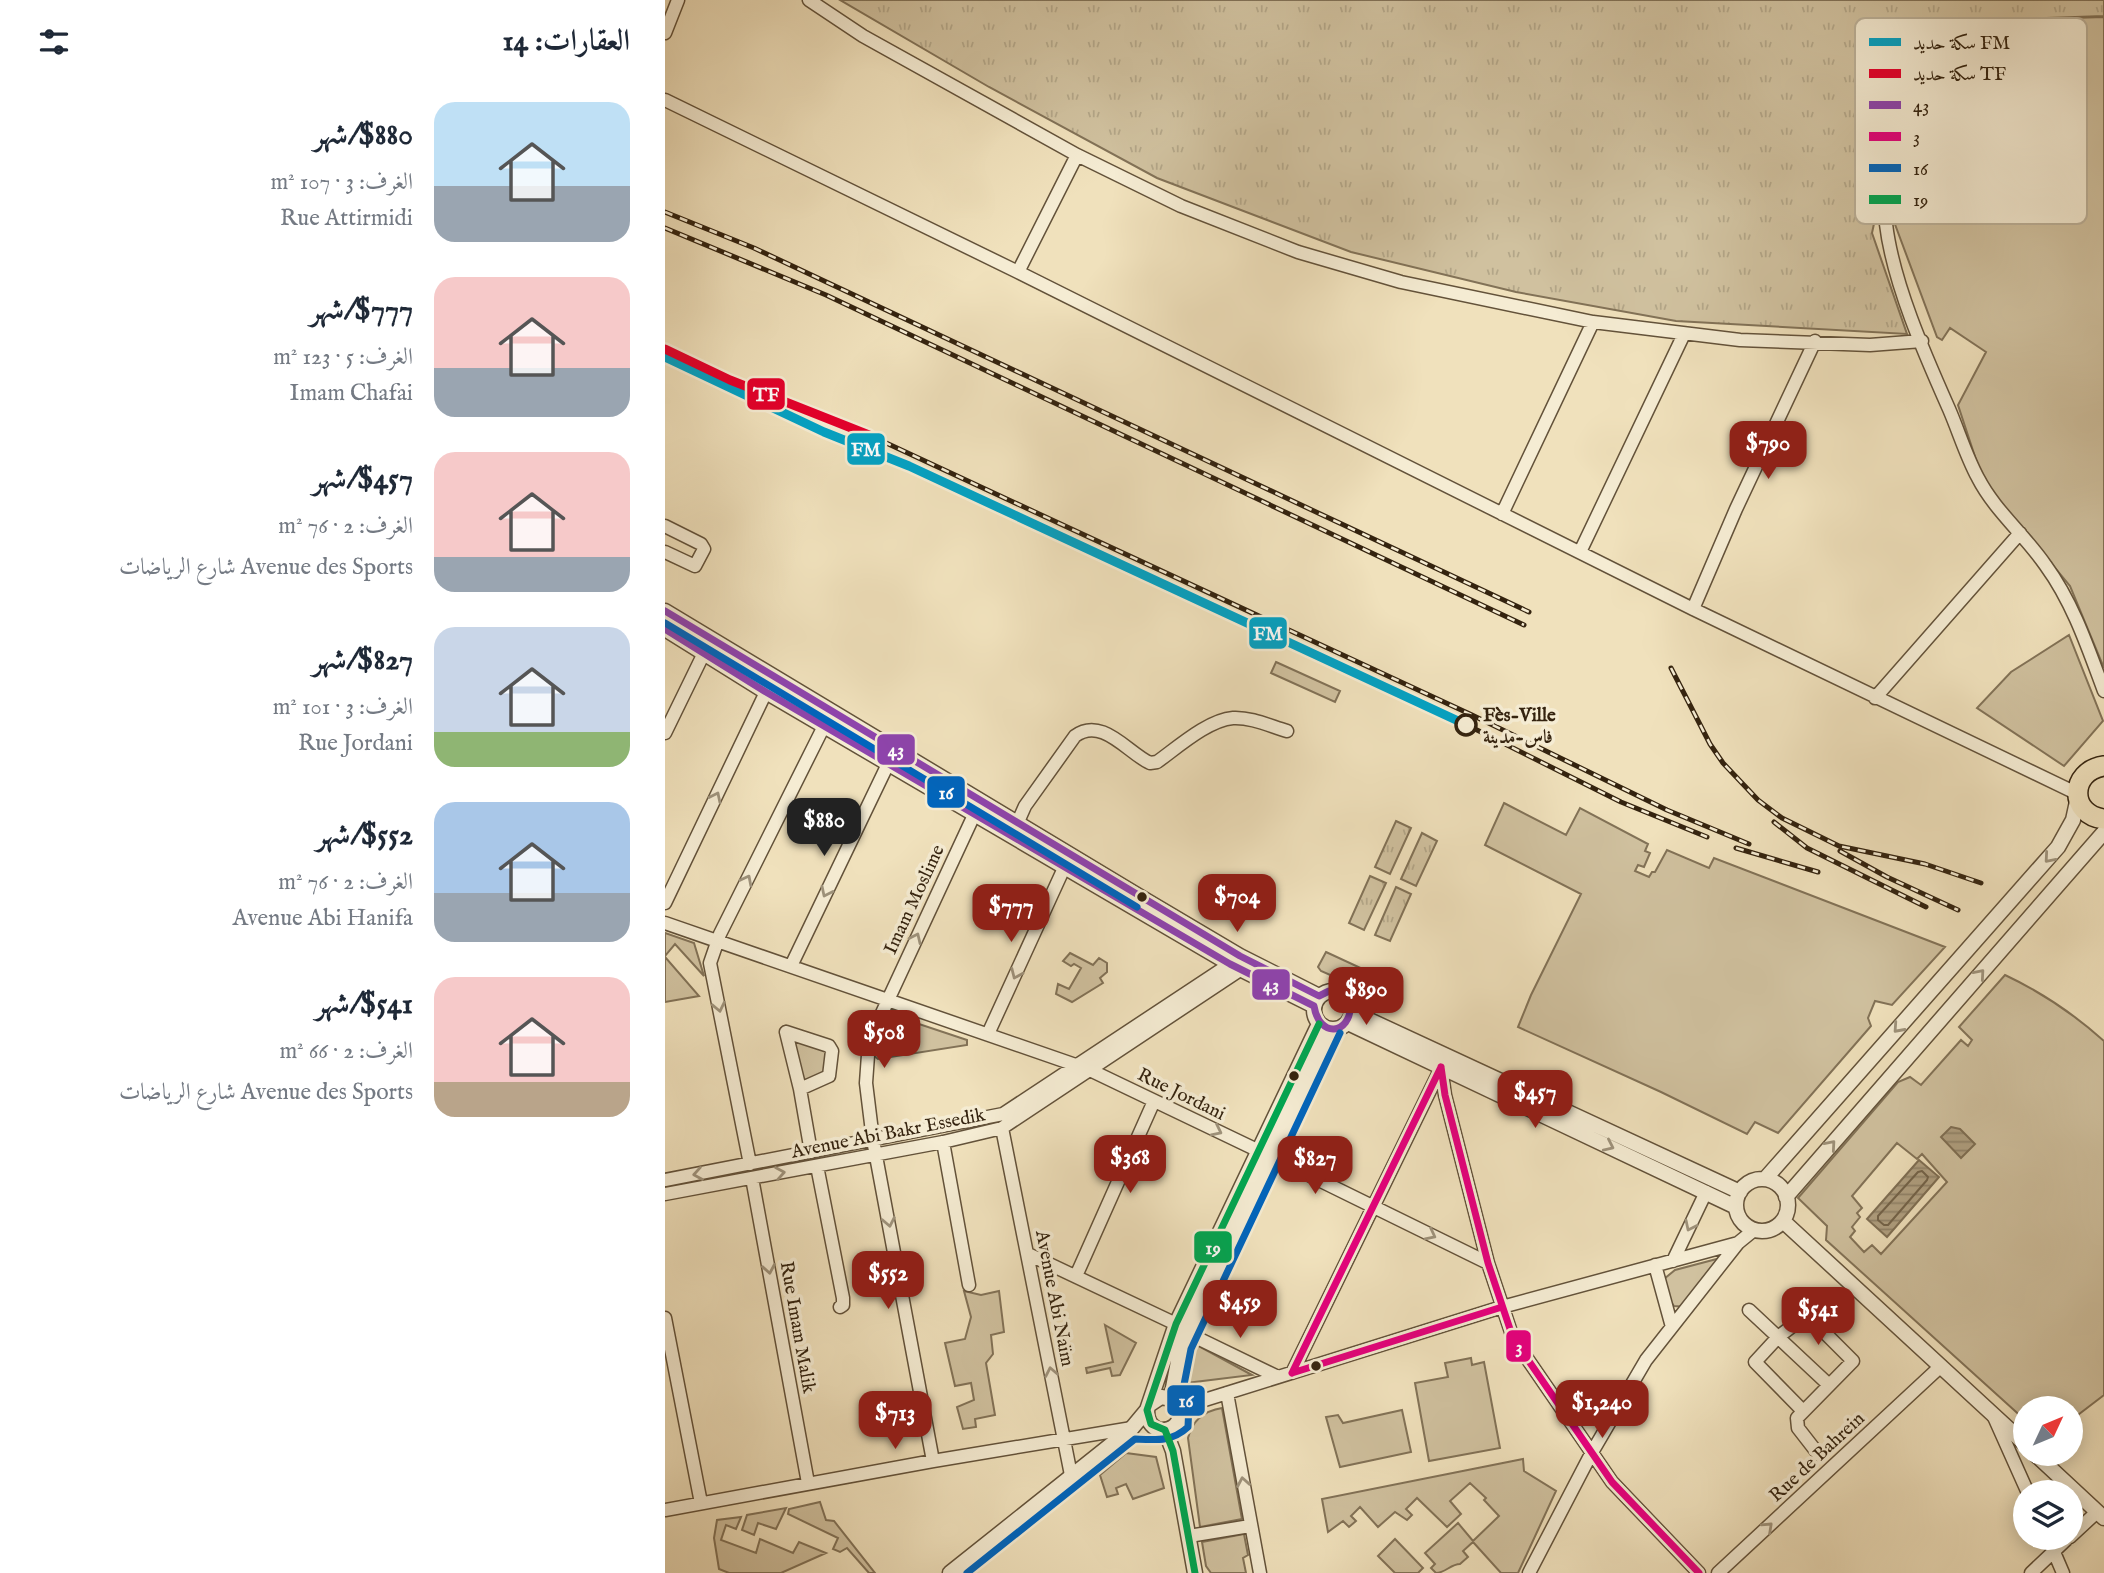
<!DOCTYPE html>
<html lang="ar">
<head>
<meta charset="utf-8">
<style>
  body { margin:0; font-family:"IM FELL English",Amiri,serif; background:#f6f6f7; color:#1f2937; direction:rtl; height:100vh; display:flex; flex-direction:column; font-size:26px; white-space:nowrap }
  * { box-sizing:border-box; margin:0 }
  p { font-size:23px; color:#747a83 }
  .icon { flex:none; width:38px; height:38px; fill:none; stroke:currentColor; stroke-width:2; stroke-linecap:round; stroke-linejoin:round }
  .map { position:relative; flex:1; overflow:hidden; direction:ltr }
  .drawer { display:flex; flex-direction:column; background:#fff; width:665px }
  .drawer>* { flex:none }
  .needle { width:46px; rotate:46deg }
  .fabs { position:absolute; left:1348px; top:1396px; display:grid; gap:14px }
  .fabs a { display:grid; place-items:center; width:70px; height:70px; border-radius:50%; background:#fff; box-shadow:0 4px 18px #0003; font-size:35px }
  .price { position:absolute; translate:-50% -60px; padding:0 16px; border-radius:14px; background:#8f2418; color:#fff; font-size:23px; line-height:46px; filter:drop-shadow(0 2px 4px #0008) }
  .price::after { content:''; position:absolute; left:50%; top:42px; width:21px; height:16px; margin-left:-10px; background:inherit; clip-path:polygon(0 0,100% 0,50% 100%) }
  .price.active { background:#222; color:#fff }
  ul { padding:0; list-style:none }
  li { display:flex; align-items:center; gap:21px; height:175px; padding:0 35px }
  li span { display:grid; place-items:center; flex:none; width:196px; height:140px; border-radius:21px; color:#555 }
  li>.icon { margin-inline-start:auto }
  span .icon { width:84px; height:84px; fill:#fffc; stroke-width:1 }
  li b { font-size:30px }
  h2 { display:flex; justify-content:space-between; align-items:center; height:84px; padding:0 35px; font-size:30px }
  main { display:flex; flex:1; min-height:0 }
  .map>svg:first-child { display:block }
  .grass { fill:url(#grass-tufts); stroke:#827257; stroke-width:2 }
  .green { fill:#d0c19f; stroke:#827257; stroke-width:2; fill-rule:evenodd }
  .water { fill:url(#water-rules); stroke:#7e6e53; stroke-width:2 }
  .lines { fill:none; stroke-linecap:round; stroke-linejoin:round }
  .shore { stroke:#726248; stroke-width:2 }
  .minor-casing { stroke:#63523a; stroke-width:15 }
  .tertiary-casing { stroke:#63523a; stroke-width:17 }
  .primary-casing { stroke:#34230f; stroke-width:22 }
  .minor { stroke:#f5ecd3; stroke-width:12 }
  .tertiary { stroke:#f5ecd3; stroke-width:14 }
  .primary { stroke:#f0e1bc; stroke-width:19 }
  .rail-casing { stroke:#34230f; stroke-width:5 }
  .rail { stroke:#f5ecd3; stroke-width:2.5; stroke-dasharray:8; stroke-linecap:butt }
  .bus-1-casing { stroke:#f5ecd3; stroke-width:12 }
  .bus-2-casing { stroke:#f5ecd3; stroke-width:12 }
  .bus-3-casing { stroke:#f5ecd3; stroke-width:12 }
  .bus-4-casing { stroke:#f5ecd3; stroke-width:12 }
  .bus-1 { stroke:#8e44ad; stroke-width:7 }
  .bus-2 { stroke:#e5007d; stroke-width:7 }
  .bus-3 { stroke:#0065bd; stroke-width:7 }
  .bus-4 { stroke:#00a651; stroke-width:7 }
  .rail-1-casing { stroke:#f5ecd3; stroke-width:14 }
  .rail-2-casing { stroke:#f5ecd3; stroke-width:14 }
  .rail-1 { stroke:#03a2c4; stroke-width:9 }
  .rail-2 { stroke:#e4002b; stroke-width:9 }
  .oneway { stroke:#9e927b }
  .stop-dot { fill:#f5ecd3; stroke:#34230f; stroke-width:3.5 }
  .bus-dot { fill:#34230f; stroke:#f5ecd3; stroke-width:2.5 }
  .labels { text-anchor:middle; stroke-width:7; stroke-linejoin:round; paint-order:stroke }
  .stop-label { font-size:19px; font-weight:bold; fill:#34230f; stroke:#f5ecd3; text-anchor:start }
  .street-label { font-size:19px; fill:#34230f; stroke:#f5ecd3 }
  .key { fill:#f5ecd3; stroke:#bbb098; stroke-width:2 }
  .key-label { font-size:19px; fill:#34230f }
  .line-badge { stroke:#f5ecd3; stroke-width:2.5 }
  .badge-label { font-size:19px; text-anchor:middle; font-weight:bold; fill:#fff }
</style>
</head>
<body>
<main>
<div class="map">
<svg width="1439" height="1573" viewBox="0 0 1439 1573">
  <defs>
    <pattern id="grass-tufts" width="24" height="20" patternUnits="userSpaceOnUse" patternTransform="scale(1.75)"><rect width="24" height="20" fill="#d0c19f"/><path d="M3 7l-1-3M5 7V3M7 7l1-3M15 17l-1-3M17 17v-4M19 17l1-3" fill="none" stroke="#b3a688"/></pattern>
    <pattern id="water-rules" width="6" height="5" patternUnits="userSpaceOnUse" patternTransform="scale(1.75)"><rect width="6" height="5" fill="#b0a081"/><path d="M0 2.5h6" fill="none" stroke="#908268"/></pattern>
  </defs>
  <rect width="100%" height="100%" fill="#f0e1bc"/>
  <filter id="stains"><feTurbulence type="fractalNoise" baseFrequency=".00286" numOctaves="4"/><feColorMatrix values="0 0 0 0 .2 0 0 0 0 .09 0 0 0 0 .02 0 0 0 .5 -.17"/></filter>
  <radialGradient id="worn" r=".72"><stop offset=".6" stop-color="#630" stop-opacity="0"/><stop offset="1" stop-color="#630" stop-opacity=".3"/></radialGradient>
  <path class="grass" d="M175,0H1439V16L1272,22L1265,49L1236,42L1225,80L1244,87L1221,168L1207,233L1242,334L1011,321L851,292L686,252L492,178L324,87Z
    M731,821L746,828L725,874L710,867Z
    M757,833L772,841L751,886L736,879Z
    M705,876L721,883L699,930L684,923Z
    M731,887L746,894L725,941L710,935Z"/>
  <path class="green" d="M1439,17V668L1405,586L1318,481L1293,405L1321,352L1285,328L1277,340L1272,337L1228,219L1272,22Z
    M1404,635L1438,721L1399,766L1312,708L1346,672Z
    M611,662L675,691L670,702L606,673Z
    M839,803L901,835L915,808L983,844L980,851L985,853L979,867L973,865L970,871L984,877L987,872H990L1002,850L1044,868L1049,858L1280,947L1227,1005L1210,1001L1203,1018L1206,1026L1113,1133L1090,1122L1082,1134L996,1092L853,1027L866,995L916,894L820,845Z
    M0,933L29,943L39,976L10,944L0,956Z
    M661,952L713,976L715,978L708,992H704L656,971L653,967Z
    M405,953L428,965L434,958L442,963V972L435,978L438,983L407,1002L391,994L393,984L404,989L416,968L409,964L406,966L398,961Z
    M0,957L34,996L0,1002Z
    M1340,975C1376,992 1410,1015 1439,1041V1395L1405,1421V1409H1360V1420L1161,1240L1162,1226L1133,1198L1233,1082L1245,1077L1256,1085L1296,1040L1303,1046L1307,1040L1294,1027ZM1232,1143L1252,1159L1257,1154L1282,1182L1216,1254L1207,1245L1199,1252L1185,1237L1190,1231L1187,1227L1195,1217L1192,1213L1197,1208L1187,1196Z
    M227,1015L302,1040V1045L213,1059L208,1055L212,1033L219,1018Z
    M126,1039L164,1050L159,1077L135,1087Z
    M1063,1256L1022,1307L1009,1306L1001,1295L999,1279L1010,1270Z
    M299,1291L316,1295L334,1291L339,1332L326,1335L328,1354L321,1363L330,1415L310,1419L311,1427L298,1429L292,1407L309,1400L306,1383L290,1386L280,1343L300,1339L306,1317Z
    M440,1325L471,1343L455,1375L447,1376L445,1368L422,1373L421,1368L448,1362Z
    M530,1344L587,1375L521,1383Z
    M806,1358L807,1365L819,1362L835,1448L764,1461L750,1383L783,1377L780,1363Z
    M557,1408L577,1519L535,1527L523,1438C527,1421 539,1411 557,1408Z
    M737,1410L746,1452L675,1467L661,1417L673,1415L678,1423Z
    M461,1453L491,1457L499,1488L468,1499L461,1484L451,1488L453,1494L442,1497L435,1475Z
    M858,1459L859,1471L891,1491L853,1573H836L808,1542L798,1551L803,1557L795,1564C786,1564 780,1573 771,1573L766,1568L770,1564L760,1553L793,1523L808,1541L834,1516L819,1500L821,1498L805,1483L785,1501L796,1514L782,1527L752,1498L741,1509L747,1515L742,1520L730,1512L713,1527L695,1507L686,1516L691,1521L684,1527L678,1521L663,1532L657,1499Z
    M155,1502L161,1520L169,1521L210,1573H204L182,1548L175,1552L168,1549L173,1538L123,1514L124,1509Z
    M121,1508L111,1529L93,1523L89,1535L77,1530L82,1515Z
    M76,1517L71,1529L61,1525L56,1540L91,1553L95,1539L128,1553L134,1542L161,1553L116,1573H64L54,1569L49,1538L52,1520Z
    M579,1534L583,1555L578,1558L581,1573H546L541,1566L537,1542Z
    M730,1539L758,1568L753,1573H730L713,1556Z"/>
  <path class="water" d="M1286,1127L1295,1129L1310,1144L1296,1158L1276,1137Z
    M1254,1160L1274,1177L1222,1237L1202,1219Z"/>
  <g class="lines">
    <path class="shore" d="M1257,1171L1263,1177L1262,1180L1223,1225H1219L1213,1220V1216L1253,1172Z"/>
    <g class="minor-casing">
      <path id="minor" d="M144,0L198,36L412,155L516,206L633,252L736,282L928,322L1075,340L1205,345L1257,341
        M0,33L13,0
        M1257,47L1221,224C1228,283 1260,355 1284,409C1294,432 1301,456 1313,478C1330,511 1360,535 1381,566C1408,603 1423,648 1439,691
        M0,100L353,272L1028,609L1413,794
        M353,272L412,155
        M837,514L928,322
        M0,526L36,544L39,549L30,566L0,552
        M915,552L1019,334
        M1028,609L1071,509L1150,341
        M1210,698L1355,533
        M0,733L39,653
        M352,824L360,806L410,736C437,716 463,753 485,763L492,762C513,747 543,720 568,718C586,717 605,726 622,731
        M0,903L101,692
        M0,923L425,1070L592,1150
        M126,966L223,764
        M121,1032L164,1046L167,1051L164,1076L135,1089L146,1152
        M121,1032L135,1089
        M323,1034L399,868
        M776,1067L780,1095L823,1263L848,1338L947,1482L1034,1573
        M337,1128L406,1475
        M278,1142L304,1285
        M605,1156L823,1263
        M85,1164L45,963L55,934L159,726
        M152,1166L178,1298V1305L175,1307
        M87,1178L143,1483
        M0,1180L338,1114L565,964
        M0,1194L278,1142L337,1128L575,970
        M363,1254L511,1324
        M1008,1261L1041,1192
        M990,1265L1007,1327
        M411,1276L489,1101
        M1084,1310L1164,1385
        M0,1318L36,1503
        M522,1333L613,1377
        M627,1373L776,1068
        M562,1393L595,1573
        M511,1402L530,1403L837,1307L1073,1243
        M1138,1411L1090,1362L1113,1337L1142,1315L1188,1361L1132,1418L1133,1428L1154,1455
        M1329,1417L1363,1493
        M268,1461L208,1140L201,1083L204,1041L309,815
        M0,1510L268,1461L467,1428
        M524,1536L585,1526
        M1405,1537L1432,1512
        M1383,1538L1398,1573
        M864,1573L926,1454L981,1360L1073,1243L1089,1230
        M1053,1573L1276,1366
        M1366,1573L1403,1538"/>
    </g>
    <g class="tertiary-casing">
      <path id="tertiary" d="M0,611L477,898L575,956L654,996
        M0,629L101,692L565,964L649,1006
        M649 1010a19 19 0 1 1 38 0a19 19 0 1 1-38 0Z
        M687,1012L1075,1192
        M683,1023L1071,1207
        M1100,1179L1393,847L1408,820L1413,797
        M1071 1205a26 26 0 1 1 52 0a26 26 0 1 1-52 0Z
        M1121,1197L1439,832
        M1118,1221L1360,1444
        M506,1398L516,1346L666,1029
        M484,1405L496,1397L508,1399L515,1411C516,1424 507,1431 494,1430C485,1426 482,1420 482,1410L511,1324L654,1024
        M500,1430L508,1451L530,1573
        M1370,1454L1439,1518
        M285,1573L467,1428L482,1410"/>
    </g>
    <g class="primary-casing">
      <path id="primary" d="M1439,766C1404,771 1404,815 1439,819"/>
    </g>
    <use href="#minor" class="minor"/>
    <use href="#tertiary" class="tertiary"/>
    <use href="#primary" class="primary"/>
    <g class="rail-casing">
      <path id="rail" d="M0,212L89,248L864,612
        M0,228L161,295L859,625
        M204,435L807,715L1002,810L1084,844
        M1006,668L1045,744L1058,763L1093,800L1117,818L1174,846L1260,864L1316,883
        M804,726L956,802L1042,837
        M1109,822L1142,848L1261,907
        M1071,848L1153,872
        M1175,851L1222,877L1293,910"/>
    </g>
    <use href="#rail" class="rail"/>
    <g class="bus-1-casing">
      <path id="bus-1" d="M0,611L575,956L654,996L664,991L677,993L686,1004C685,1036 654,1038 649,1006L565,964L101,692L0,629"/>
    </g>
    <g class="bus-2-casing">
      <path id="bus-2" d="M776,1067L780,1095L823,1263L848,1338L947,1482L1034,1573
        M627,1373L776,1067
        M627,1373L837,1307"/>
    </g>
    <g class="bus-3-casing">
      <path id="bus-3" d="M0,623L472,907
        M302,1573L470,1439C491,1440 507,1442 523,1427L524,1404L517,1395L526,1349L675,1033"/>
    </g>
    <g class="bus-4-casing">
      <path id="bus-4" d="M530,1573L508,1451L500,1430L486,1424L482,1410L511,1324L654,1024"/>
    </g>
    <use href="#bus-1" class="bus-1"/>
    <use href="#bus-2" class="bus-2"/>
    <use href="#bus-3" class="bus-3"/>
    <use href="#bus-4" class="bus-4"/>
    <g class="rail-1-casing">
      <path id="rail-1" d="M0,357L159,432L244,466L804,726"/>
    </g>
    <g class="rail-2-casing">
      <path id="rail-2" d="M0,349L65,380L204,435"/>
    </g>
    <use href="#rail-1" class="rail-1"/>
    <use href="#rail-2" class="rail-2"/>
  </g>
  <defs><path id="oneway-chevron" d="M-2-3.5L2.5 0L-2 3.5" fill="none" stroke-width="1.6" stroke-linecap="round" stroke-linejoin="round" transform="scale(1.75)"/></defs>
  <g class="oneway">
    <use href="#oneway-chevron" transform="translate(51 797) rotate(-64)"/>
    <use href="#oneway-chevron" transform="translate(1384 858) rotate(131)"/>
    <use href="#oneway-chevron" transform="translate(82 880) rotate(-63)"/>
    <use href="#oneway-chevron" transform="translate(161 892) rotate(116)"/>
    <use href="#oneway-chevron" transform="translate(251 938) rotate(-65)"/>
    <use href="#oneway-chevron" transform="translate(351 974) rotate(114)"/>
    <use href="#oneway-chevron" transform="translate(1315 974) rotate(-49)"/>
    <use href="#oneway-chevron" transform="translate(54 1007) rotate(78)"/>
    <use href="#oneway-chevron" transform="translate(1233 1028) rotate(132)"/>
    <use href="#oneway-chevron" transform="translate(552 1131) rotate(26)"/>
    <use href="#oneway-chevron" transform="translate(1166 1145) rotate(-49)"/>
    <use href="#oneway-chevron" transform="translate(944 1146) rotate(25)"/>
    <use href="#oneway-chevron" transform="translate(115 1173) rotate(-10)"/>
    <use href="#oneway-chevron" transform="translate(33 1174) rotate(170)"/>
    <use href="#oneway-chevron" transform="translate(224 1222) rotate(79)"/>
    <use href="#oneway-chevron" transform="translate(1025 1226) rotate(116)"/>
    <use href="#oneway-chevron" transform="translate(766 1235) rotate(27)"/>
    <use href="#oneway-chevron" transform="translate(104 1269) rotate(80)"/>
    <use href="#oneway-chevron" transform="translate(386 1372) rotate(-101)"/>
    <use href="#oneway-chevron" transform="translate(578 1482) rotate(-100)"/>
    <use href="#oneway-chevron" transform="translate(1103 1527) rotate(-43)"/>
  </g>
  <circle class="stop-dot" cx="801" cy="725" r="10"/>
  <g class="bus-dot">
    <circle cx="477" cy="897" r="6"/>
    <circle cx="629" cy="1076" r="6"/>
    <circle cx="651" cy="1366" r="6"/>
  </g>
  <g class="labels">
    <g class="stop-label">
      <text x="818" y="721">Fès-Ville<tspan x="818" dy="22">فاس-مدينة</tspan></text>
    </g>
    <g class="street-label">
      <text transform="translate(248 899) rotate(-65)" y="7">Imam Moslime</text>
      <text transform="translate(517 1093) rotate(26)" y="7">Rue Jordani</text>
      <text transform="translate(223 1132) rotate(-11)" y="7">Avenue Abi Bakr Essedik</text>
      <text transform="translate(391 1298) rotate(79)" y="7">Avenue Abi Naïm</text>
      <text transform="translate(134 1327) rotate(80)" y="7">Rue Imam Malik</text>
      <text transform="translate(1151 1456) rotate(-43)" y="7">Rue de Bahrein</text>
    </g>
  </g>
  <rect x="1190" y="18" width="232" height="206" rx="10" class="key"/>
  <rect x="1204" y="38" width="32" height="8" fill="#03a2c4"/>
  <rect x="1204" y="69" width="32" height="9" fill="#e4002b"/>
  <rect x="1204" y="101" width="32" height="8" fill="#8e44ad"/>
  <rect x="1204" y="132" width="32" height="9" fill="#e5007d"/>
  <rect x="1204" y="164" width="32" height="8" fill="#0065bd"/>
  <rect x="1204" y="195" width="32" height="9" fill="#00a651"/>
  <g class="key-label">
    <text x="1248" y="49">سكة حديد FM</text>
    <text x="1248" y="80">سكة حديد TF</text>
    <text x="1248" y="112">43</text>
    <text x="1248" y="143">3</text>
    <text x="1248" y="175">16</text>
    <text x="1248" y="206">19</text>
  </g>
  <g class="line-badge">
    <rect x="81" y="377" width="40" height="34" rx="7" fill="#e4002b"/>
    <rect x="181" y="432" width="40" height="34" rx="7" fill="#03a2c4"/>
    <rect x="583" y="616" width="40" height="34" rx="7" fill="#03a2c4"/>
    <rect x="211" y="733" width="40" height="33" rx="7" fill="#8e44ad"/>
    <rect x="261" y="775" width="40" height="34" rx="7" fill="#0065bd"/>
    <rect x="586" y="968" width="40" height="33" rx="7" fill="#8e44ad"/>
    <rect x="528" y="1230" width="40" height="34" rx="7" fill="#00a651"/>
    <rect x="840" y="1329" width="27" height="34" rx="7" fill="#e5007d"/>
    <rect x="501" y="1384" width="40" height="33" rx="7" fill="#0065bd"/>
  </g>
  <g class="badge-label">
    <text x="101" y="401">TF</text>
    <text x="201" y="456">FM</text>
    <text x="603" y="640">FM</text>
    <text x="231" y="756">43</text>
    <text x="281" y="799">16</text>
    <text x="606" y="991">43</text>
    <text x="548" y="1254">19</text>
    <text x="854" y="1353">3</text>
    <text x="521" y="1407">16</text>
  </g>
  <rect width="100%" height="100%" filter="url(#stains)"/>
  <rect width="100%" height="100%" fill="url(#worn)"/>
</svg>
<div class="fabs">
<a><svg class="needle" viewBox="-14 -14 28 28"><path d="M0-13l5 13h-10z" fill="#e53935"/><path d="M0 13l5-13h-10z" fill="#747a83"/></svg></a>
<a><svg class="icon" aria-label="layers" viewBox="0 0 24 24"><path d="M12 4l9 5-9 5-9-5zM3 14l9 5 9-5"/></svg></a>
</div>
<b class="price" style="left:1103px;top:481px">$790</b>
<b class="price active" style="left:159px;top:858px">$880</b>
<b class="price" style="left:572px;top:934px">$704</b>
<b class="price" style="left:346px;top:944px">$777</b>
<b class="price" style="left:701px;top:1027px">$890</b>
<b class="price" style="left:219px;top:1070px">$508</b>
<b class="price" style="left:870px;top:1130px">$457</b>
<b class="price" style="left:465px;top:1195px">$368</b>
<b class="price" style="left:650px;top:1196px">$827</b>
<b class="price" style="left:223px;top:1311px">$552</b>
<b class="price" style="left:575px;top:1340px">$459</b>
<b class="price" style="left:1153px;top:1347px">$541</b>
<b class="price" style="left:937px;top:1440px">$1,240</b>
<b class="price" style="left:230px;top:1451px">$713</b>
</div>
<section class="drawer">
<h2>العقارات: 14<svg class="icon" aria-label="filters" viewBox="0 0 24 24"><path d="M4 7h16M4 17h16"/><circle cx="9" cy="7" r="2"/><circle cx="15" cy="17" r="2"/></svg></h2>
<ul>
<li><span style="background:linear-gradient(#bfe0f5 60%,#9aa5b1 0)"><svg class="icon" aria-label="home" viewBox="0 0 24 24"><path d="M3 11l9-7 9 7M6 9v11h12V9"/></svg></span><div><b>$880/شهر</b><p>الغرف: 3 · 107 m²</p><p>Rue Attirmidi</p></div></li>
<li><span style="background:linear-gradient(#f6c9c9 65%,#9aa5b1 0)"><svg class="icon" aria-label="home" viewBox="0 0 24 24"><path d="M3 11l9-7 9 7M6 9v11h12V9"/></svg></span><div><b>$777/شهر</b><p>الغرف: 5 · 123 m²</p><p>Imam Chafai</p></div></li>
<li><span style="background:linear-gradient(#f6c9c9 75%,#9aa5b1 0)"><svg class="icon" aria-label="home" viewBox="0 0 24 24"><path d="M3 11l9-7 9 7M6 9v11h12V9"/></svg></span><div><b>$457/شهر</b><p>الغرف: 2 · 76 m²</p><p>Avenue des Sports شارع الرياضات</p></div></li>
<li><span style="background:linear-gradient(#c9d6e8 75%,#8fb573 0)"><svg class="icon" aria-label="home" viewBox="0 0 24 24"><path d="M3 11l9-7 9 7M6 9v11h12V9"/></svg></span><div><b>$827/شهر</b><p>الغرف: 3 · 101 m²</p><p>Rue Jordani</p></div></li>
<li><span style="background:linear-gradient(#a9c7e8 65%,#9aa5b1 0)"><svg class="icon" aria-label="home" viewBox="0 0 24 24"><path d="M3 11l9-7 9 7M6 9v11h12V9"/></svg></span><div><b>$552/شهر</b><p>الغرف: 2 · 76 m²</p><p>Avenue Abi Hanifa</p></div></li>
<li><span style="background:linear-gradient(#f6c9c9 75%,#b9a48a 0)"><svg class="icon" aria-label="home" viewBox="0 0 24 24"><path d="M3 11l9-7 9 7M6 9v11h12V9"/></svg></span><div><b>$541/شهر</b><p>الغرف: 2 · 66 m²</p><p>Avenue des Sports شارع الرياضات</p></div></li>
</ul>
</section>
</main>
</body>
</html>
